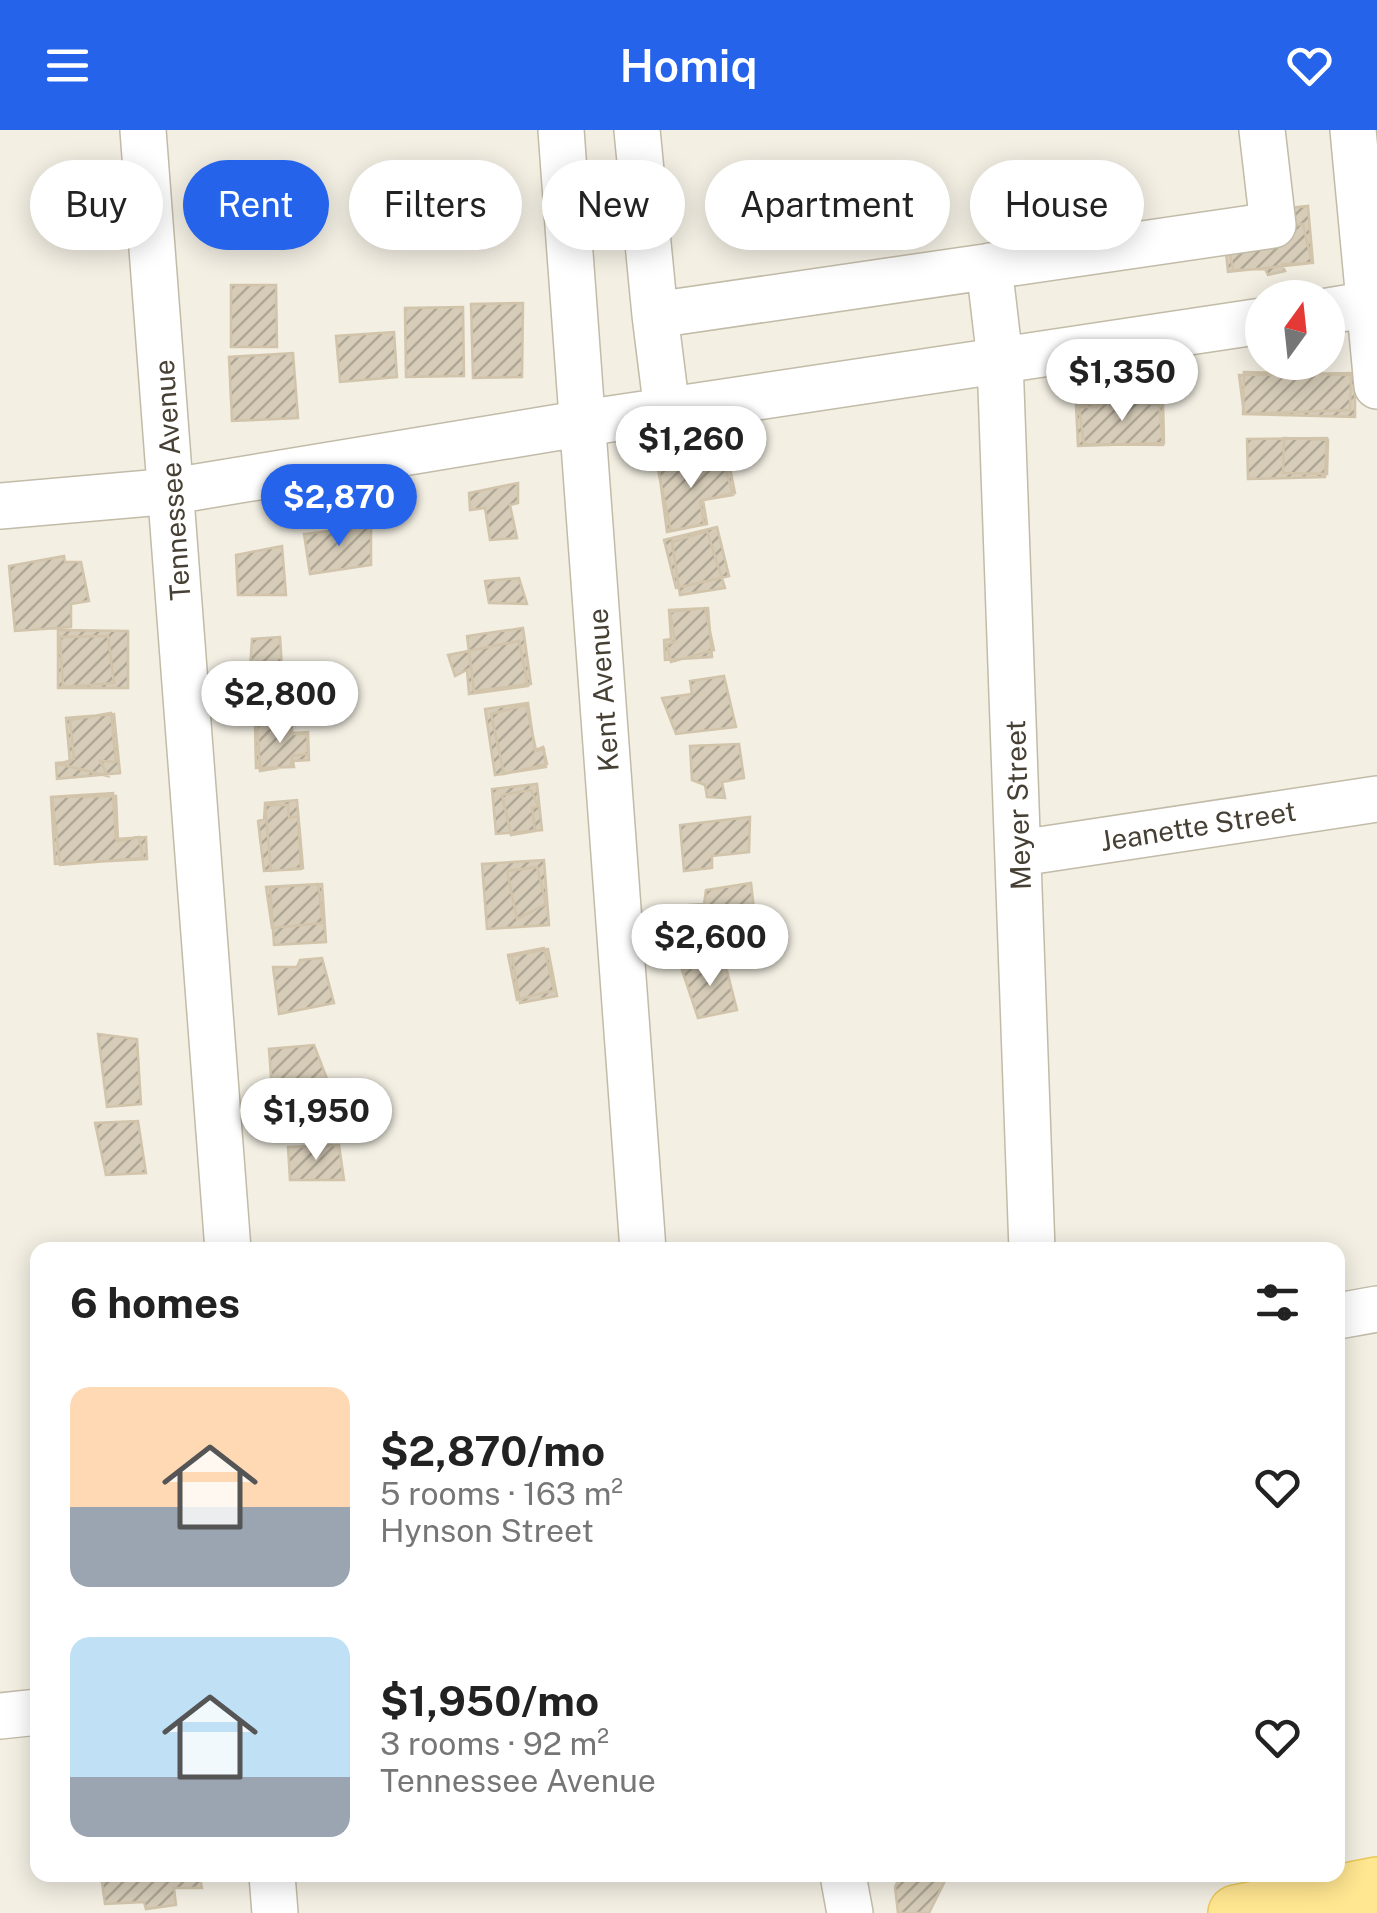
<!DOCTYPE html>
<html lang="en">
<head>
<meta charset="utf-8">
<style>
  body { margin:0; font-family:"Public Sans",sans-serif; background:#f6f6f6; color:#222; height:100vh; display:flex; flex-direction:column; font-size:38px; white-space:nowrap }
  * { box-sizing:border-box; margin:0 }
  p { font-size:32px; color:#767676 }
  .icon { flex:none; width:55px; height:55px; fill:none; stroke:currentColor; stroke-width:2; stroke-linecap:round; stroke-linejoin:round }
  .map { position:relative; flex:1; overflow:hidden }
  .drawer { position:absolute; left:30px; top:1112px; width:1315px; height:640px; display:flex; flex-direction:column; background:#fff; border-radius:20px; box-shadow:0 5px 25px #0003 }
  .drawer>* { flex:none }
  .guide { position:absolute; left:30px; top:30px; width:1318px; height:90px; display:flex; gap:20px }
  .needle { width:65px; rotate:15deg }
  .fabs { position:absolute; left:1245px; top:150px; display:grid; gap:20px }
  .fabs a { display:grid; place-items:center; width:100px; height:100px; border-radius:50%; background:#fff; box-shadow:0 5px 25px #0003; font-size:50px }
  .price { position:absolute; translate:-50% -85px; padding:0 22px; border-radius:35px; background:#fff; color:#222; font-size:32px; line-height:65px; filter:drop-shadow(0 2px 5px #0008) }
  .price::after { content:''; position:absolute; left:50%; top:60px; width:30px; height:22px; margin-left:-15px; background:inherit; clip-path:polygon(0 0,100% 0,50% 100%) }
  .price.on { background:#2563eb; color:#fff }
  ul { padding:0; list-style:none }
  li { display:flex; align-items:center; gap:30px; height:250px; padding:0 40px }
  li span { display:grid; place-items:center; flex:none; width:280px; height:200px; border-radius:20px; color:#555 }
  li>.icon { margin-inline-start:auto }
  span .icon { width:120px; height:120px; fill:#fffc; stroke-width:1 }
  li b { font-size:42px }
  h2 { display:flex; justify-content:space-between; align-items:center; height:120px; padding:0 40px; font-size:42px }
  .chip { padding:0 35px; border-radius:45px; background:#fff; box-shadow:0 5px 25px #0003; font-size:35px; line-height:90px }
  .chip.on { background:#2563eb; color:#fff }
  header { display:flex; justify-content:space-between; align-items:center; height:130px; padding:0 40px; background:#2563eb; color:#fff; font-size:45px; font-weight:600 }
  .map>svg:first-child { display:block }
  .building { fill:url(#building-hatch); stroke:#d1c4ab; stroke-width:2.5 }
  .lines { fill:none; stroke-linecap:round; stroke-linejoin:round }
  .minor-casing { stroke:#c2bba8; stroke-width:48 }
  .major-casing { stroke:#ecc958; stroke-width:58 }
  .minor { stroke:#fff; stroke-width:45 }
  .major { stroke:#ffe691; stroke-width:55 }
  .labels { text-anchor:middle; stroke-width:10; stroke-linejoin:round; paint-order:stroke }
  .street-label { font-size:28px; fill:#463f33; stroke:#fff }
</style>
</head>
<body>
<header><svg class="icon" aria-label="menu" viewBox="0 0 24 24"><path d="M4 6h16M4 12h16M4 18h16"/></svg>Homiq<svg class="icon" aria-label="heart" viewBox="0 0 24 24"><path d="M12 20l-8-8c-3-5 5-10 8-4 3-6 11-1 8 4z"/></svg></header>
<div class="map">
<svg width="1377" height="1783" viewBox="0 0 1377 1783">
  <defs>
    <pattern id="building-hatch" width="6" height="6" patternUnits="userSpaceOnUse" patternTransform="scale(2.5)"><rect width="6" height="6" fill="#d6ccb8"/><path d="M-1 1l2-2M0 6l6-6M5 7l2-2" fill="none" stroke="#afa796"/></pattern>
  </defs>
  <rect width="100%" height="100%" fill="#f3efe3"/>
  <path class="building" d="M1308,76L1313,133L1228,142L1222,85Z
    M1303,94L1312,133L1282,134L1285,141L1268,145L1265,139L1233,140L1227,108Z
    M231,155H276L277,217H231Z
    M523,173L522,247L473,248L471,174Z
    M463,177L464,246L406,247L405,178Z
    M394,202L397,247L340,252L336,206Z
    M293,223L298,288L232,291L229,227Z
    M1244,242L1355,245V287L1243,284Z
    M1351,243L1350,280L1244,284L1239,245Z
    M1102,270L1111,271L1110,278L1129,276V271L1159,275L1163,315L1084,314L1079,277H1097Z
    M1163,272L1164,313L1078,316L1076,274Z
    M1284,308L1328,310L1327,344L1283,343Z
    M1327,308L1325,347L1248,349L1247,309Z
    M696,322L699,335L728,328L735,363L700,371L704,394L671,401L656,331Z
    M694,329L697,334L723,330L733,365L703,370L707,394L667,402L658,334Z
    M518,353V373L510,375L517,408L490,410L485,378L470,380L469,363Z
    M371,396V435L310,444L304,404Z
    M717,397L729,446L676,458L664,410Z
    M707,401L725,458L680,465L672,412Z
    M282,416L286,465H238L236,425Z
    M64,426L65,432H81L89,471L71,474V497L15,501L9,436Z
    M519,448L527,474L489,473L485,451Z
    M705,478L714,520L671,532L667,515L675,511L670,482Z
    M708,478L712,527L665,530L664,510L671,509L669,480Z
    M523,498L531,554L474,561L467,506Z
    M58,500L128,501V558H58Z
    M108,506L114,553L63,557L60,507Z
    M280,507L283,554L249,555L252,509Z
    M519,511L528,556L469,564L467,540L455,546L448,525Z
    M724,546L736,597L676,604L662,568L692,564L690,551Z
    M528,573L535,621L544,619L546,637L495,645L485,579Z
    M526,575L536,620L543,617L547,634L504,644L491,584Z
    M111,583L116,632L100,631L108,646L59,634L74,629L70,590Z
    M114,584L120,643L57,649L56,633L70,632L66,588Z
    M257,592H287L290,604H307L308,624L292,626L291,636L260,641Z
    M292,594V603L308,602L309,630L293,631L294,637L256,638L255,595Z
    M739,614L744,648L722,652L725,668L707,667L705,655L692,650L690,616Z
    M537,654L542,700L496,704L492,659Z
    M531,660L538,676L532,678L535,701L511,705L502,665Z
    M113,663L116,709L146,707L147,729L55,734L51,667Z
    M116,666L118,711L139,707L143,728L60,735L52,667Z
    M297,670L303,738L271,741L265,673Z
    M265,675H288L289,688L298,686L301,739L264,741L258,691L264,689Z
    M750,687L749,722L712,726V738L684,741L680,695Z
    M544,730L549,795L487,799L482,734Z
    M537,737L546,774L517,789L507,741Z
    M751,753L757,807L676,813V776L704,774L706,760Z
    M318,754L323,793L272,798L266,757Z
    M322,754L326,812L274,815L270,757Z
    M544,818L554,860L517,870L508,825Z
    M548,819L557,866L520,873L512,826Z
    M322,828L334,873L279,884L273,837H297L300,830Z
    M724,829L737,880L698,888L682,840Z
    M98,904L137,909L141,974L107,977Z
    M314,915L329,954L272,960L269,919Z
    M138,991L146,1043L106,1045L95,993Z
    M339,1015L344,1050H290L288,1017Z
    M101,1745H199L202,1758H174L176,1775L146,1779L144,1772L105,1774Z
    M901,1745H959L947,1747L929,1783H898L895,1757Z"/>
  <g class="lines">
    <g class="minor-casing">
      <path id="minor" d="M143,0L228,1120
        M561,0L643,1120
        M637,0L655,185
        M1353,0L1377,256
        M989,136L1000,230L1032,1120
        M1328,181L1377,173
        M667,281L655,185L1273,95L1262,0
        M0,376L173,361L584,293L1262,191
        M1020,723L1377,669
        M1338,1186L1377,1179
        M0,1586L38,1582
        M272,1745L275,1783
        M843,1745L850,1783"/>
    </g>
    <g class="major-casing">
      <path id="major" d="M1236,1783L1377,1755"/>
    </g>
    <use href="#minor" class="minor"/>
    <use href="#major" class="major"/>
  </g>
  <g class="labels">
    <g class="street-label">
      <text transform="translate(172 350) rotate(-94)" y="10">Tennessee Avenue</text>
      <text transform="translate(603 560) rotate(-94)" y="10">Kent Avenue</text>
      <text transform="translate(1018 675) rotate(-92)" y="10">Meyer Street</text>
      <text transform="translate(1198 696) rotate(-9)" y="10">Jeanette Street</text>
    </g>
  </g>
</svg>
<div class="fabs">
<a><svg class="needle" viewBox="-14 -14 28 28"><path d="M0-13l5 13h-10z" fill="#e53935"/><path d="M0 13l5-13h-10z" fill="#767676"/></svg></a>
</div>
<b class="price" style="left:1122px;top:294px">$1,350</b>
<b class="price" style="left:691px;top:361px">$1,260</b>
<b class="price on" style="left:339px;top:419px">$2,870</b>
<b class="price" style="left:280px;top:616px">$2,800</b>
<b class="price" style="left:710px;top:859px">$2,600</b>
<b class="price" style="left:316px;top:1033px">$1,950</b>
<div class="guide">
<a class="chip">Buy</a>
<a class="chip on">Rent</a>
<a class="chip">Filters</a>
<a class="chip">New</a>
<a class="chip">Apartment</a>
<a class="chip">House</a>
</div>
<section class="drawer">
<h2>6 homes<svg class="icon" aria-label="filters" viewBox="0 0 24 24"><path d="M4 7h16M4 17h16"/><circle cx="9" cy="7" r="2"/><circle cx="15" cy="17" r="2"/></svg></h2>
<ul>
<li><span style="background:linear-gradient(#ffd9b3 60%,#9aa5b1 0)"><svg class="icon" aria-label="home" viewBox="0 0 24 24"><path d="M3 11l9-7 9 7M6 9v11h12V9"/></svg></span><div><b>$2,870/mo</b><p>5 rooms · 163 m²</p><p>Hynson Street</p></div><svg class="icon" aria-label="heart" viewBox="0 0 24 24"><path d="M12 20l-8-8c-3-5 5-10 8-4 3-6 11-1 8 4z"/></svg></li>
<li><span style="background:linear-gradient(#bfe0f5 70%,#9aa5b1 0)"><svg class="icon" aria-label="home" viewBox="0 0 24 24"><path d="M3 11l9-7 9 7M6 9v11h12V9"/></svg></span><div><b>$1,950/mo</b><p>3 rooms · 92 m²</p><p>Tennessee Avenue</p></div><svg class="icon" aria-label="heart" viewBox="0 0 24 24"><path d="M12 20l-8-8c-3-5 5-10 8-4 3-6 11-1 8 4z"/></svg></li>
</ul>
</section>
</div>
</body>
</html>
